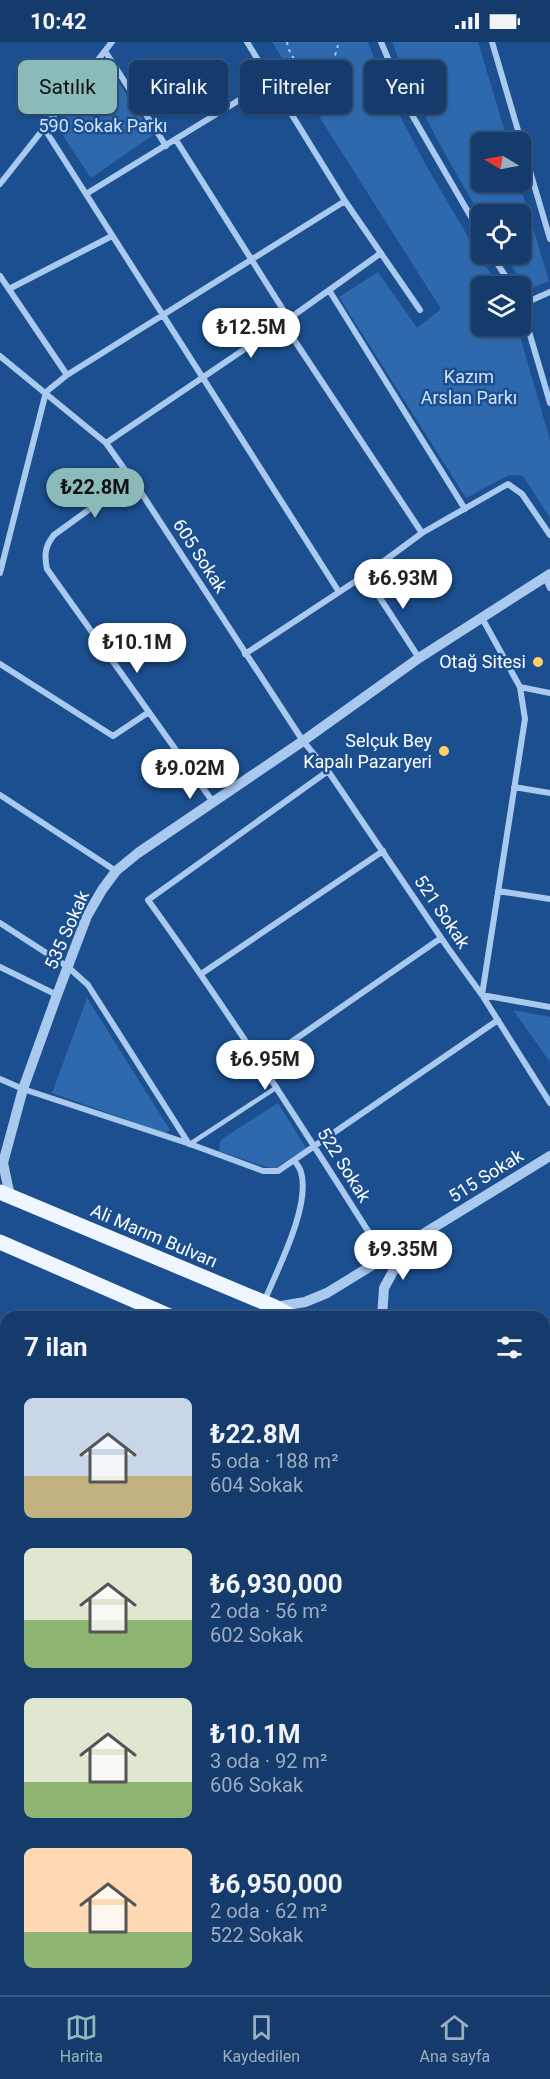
<!DOCTYPE html>
<html lang="tr">
<head>
<meta charset="utf-8">
<style>
  body { margin:0; font-family:Roboto,sans-serif; background:#1d4271; color:#f1f3f6; height:100vh; display:flex; flex-direction:column; font-size:22px; white-space:nowrap }
  * { box-sizing:border-box; margin:0 }
  p { font-size:20px; color:#9dadc1 }
  .icon { flex:none; width:33px; height:33px; fill:none; stroke:currentColor; stroke-width:2; stroke-linecap:round; stroke-linejoin:round }
  .map { position:relative; flex:1; overflow:hidden }
  .sheet { position:absolute; left:0px; top:1269px; width:550px; height:684px; display:flex; flex-direction:column; background:#143b6b; border-radius:18px 18px 0 0; box-shadow:0 2px 4px #0004,0 0 0 2px #33557e }
  .sheet>* { flex:none }
  .guide { position:absolute; left:18px; top:18px; width:514px; height:54px; display:flex; gap:12px }
  .needle { width:39px; rotate:280deg }
  .fabs { position:absolute; left:471px; top:90px; display:grid; gap:12px }
  .fabs a { display:grid; place-items:center; width:60px; height:60px; border-radius:9px; background:#143b6b; box-shadow:0 2px 4px #0004,0 0 0 2px #33557e; font-size:30px }
  .price { position:absolute; translate:-50% -51px; padding:0 14px; border-radius:21px; background:#fff; color:#222; font-size:20px; line-height:39px; filter:drop-shadow(0 2px 3px #0008) }
  .price::after { content:''; position:absolute; left:50%; top:36px; width:18px; height:14px; margin-left:-9px; background:inherit; clip-path:polygon(0 0,100% 0,50% 100%) }
  .price.selected { background:#8bbbb9; color:#111 }
  ul { padding:0; list-style:none }
  li { display:flex; align-items:center; gap:18px; height:150px; padding:0 24px }
  li span { display:grid; place-items:center; flex:none; width:168px; height:120px; border-radius:9px; color:#555 }
  li>.icon { margin-inline-start:auto }
  span .icon { width:72px; height:72px; fill:#fffc; stroke-width:1 }
  li b { font-size:26px }
  h2 { display:flex; justify-content:space-between; align-items:center; height:72px; padding:0 24px; font-size:26px }
  .chip { padding:0 21px; border-radius:9px; background:#143b6b; box-shadow:0 2px 4px #0004,0 0 0 2px #33557e; font-size:21px; line-height:54px }
  .chip.selected { background:#8bbbb9; color:#111 }
  .status { display:flex; justify-content:space-between; align-items:center; height:42px; padding:0 30px; background:#143b6b; direction:ltr }
  .status svg { height:16px; fill:currentColor }
  .tab-bar { display:flex; justify-content:space-around; align-items:center; height:84px; border-top:2px solid #33557e; background:#143b6b; font-size:16px; color:#9dadc1 }
  .tab-bar a { display:grid; justify-items:center; gap:3px }
  .tab-bar .selected { color:#8bbbb9 }
  .map>svg:first-child { display:block }
  .green { fill:#2e69ad }
  .lines { fill:none; stroke-linecap:round; stroke-linejoin:round }
  .path { stroke:#a9c9ee; stroke-width:2; stroke-dasharray:3 4.5; stroke-linecap:butt }
  .service { stroke:#a9c9ee; stroke-width:4.5 }
  .minor { stroke:#a9c9ee; stroke-width:6 }
  .tertiary { stroke:#a9c9ee; stroke-width:10 }
  .primary { stroke:#f0f6ff; stroke-width:15 }
  .poi-dot { fill:#ffd166; stroke:#1b4f8f; stroke-width:2 }
  .labels { text-anchor:middle; stroke-width:5; stroke-linejoin:round; paint-order:stroke }
  .park-label { font-size:18px; fill:#cfe3fa; stroke:#1b4f8f }
  .street-label { font-size:18px; fill:#fff; stroke:#1b4f8f }
  .poi-label { font-size:18px; fill:#fff; stroke:#1b4f8f; text-anchor:end }
</style>
</head>
<body>
<div class="status"><b>10:42</b><svg viewBox="0 0 49 12"><path d="M0 12V9h3v3zM5 12V6h3v6zM10 12V3h3v9zM15 12V0h3v12zM26 1h20v11H26zM47 4h2v5h-2z"/></svg></div>
<div class="map">
<svg width="550" height="1953" viewBox="0 0 550 1953">
  <rect width="100%" height="100%" fill="#1b4f8f"/>
  <path class="green" d="M272,0H368C400,87 451,165 498,244H482V284H517L550,398V476L523,434L509,433L466,456L339,255L378,230L417,286L441,267Z
    M392,0H478L508,100H482V140H519L549,239L527,248L504,212H520V172L481,174C448,118 415,61 392,0Z
    M106,21L153,93L91,136L56,83Z
    M87,956L170,1088L165,1091L52,1051Z
    M513,968L550,975V1020Z
    M278,1061L306,1106L275,1126L266,1125L219,1109L220,1099L225,1095Z"/>
  <g class="lines">
    <path class="path" d="M287,0C294,38 337,33 338,0"/>
    <path class="service" d="M190,1102L277,1045"/>
    <path class="minor" d="M247,0L345,159L420,268
      M381,0L412,73L482,194
      M492,0L550,197
      M105,9L166,104
      M44,86L339,550
      M176,98L289,277
      M0,142L112,0
      M86,152L272,38
      M491,212L512,244
      M0,234L67,333
      M9,247L112,194
      M329,248L465,467
      M520,259L550,361
      M523,262L550,250
      M283,281L422,491
      M0,314L106,401L142,452L303,699L328,729L448,906L482,953L550,1061
      M106,401L283,281L381,211
      M131,437L54,493C45,504 44,513 47,527L213,760
      M0,531L46,350L67,333L345,159
      M365,533L419,616
      M545,535L550,546
      M482,576L520,645L525,677L482,953L550,965
      M245,612L365,533L422,491L508,442L522,452L550,493
      M0,622L113,694L149,670
      M520,645L550,651
      M328,729L148,858C232,974 308,1094 385,1216L396,1223
      M514,745L550,751
      M0,753L116,829
      M498,849L550,857
      M0,881L68,925L88,943L189,1102
      M0,925L57,953
      M201,932L383,809
      M261,1021L441,896
      M0,1037L23,1047L190,1102L263,1129H278L498,978
      M264,1260C277,1228 311,1164 301,1130C300,1126 296,1121 294,1118
      M0,1526L6,1531
      M544,1554L550,1558
      M544,1644L550,1639
      M0,1656L6,1655
      M544,1759L550,1754
      M0,1860L6,1877
      M544,1921L550,1917
      M544,1943L549,1953
      M27,1947L29,1953
      M157,1947L164,1953
      M335,1947L338,1953
      M393,1947L395,1953
      M81,1953L88,1947"/>
    <path class="tertiary" d="M10,1154L3,1121L23,1047L57,953L87,874L102,848L116,829L138,811L303,699L419,616L550,532
      M275,1265L305,1260L327,1251L550,1114
      M382,1275L384,1246L407,1204"/>
    <path class="primary" d="M0,1150L275,1265L293,1275
      M0,1200L172,1275
      M544,1432L550,1436
      M544,1492L550,1495"/>
  </g>
  <g class="poi-dot">
    <circle cx="538" cy="620" r="6"/>
    <circle cx="444" cy="709" r="6"/>
  </g>
  <g class="labels">
    <g class="park-label">
      <text x="103" y="90">590 Sokak Parkı</text>
      <text x="469" y="341">Kazım<tspan x="469" dy="21">Arslan Parkı</tspan></text>
    </g>
    <g class="street-label">
      <text transform="translate(200 514) rotate(57)" y="6">605 Sokak</text>
      <text transform="translate(442 870) rotate(56)" y="6">521 Sokak</text>
      <text transform="translate(67 888) rotate(-66)" y="6">535 Sokak</text>
      <text transform="translate(344 1123) rotate(58)" y="6">522 Sokak</text>
      <text transform="translate(486 1134) rotate(-32)" y="6">515 Sokak</text>
      <text transform="translate(154 1194) rotate(23)" y="6">Ali Marım Bulvarı</text>
    </g>
    <g class="poi-label">
      <text x="526" y="626">Otağ Sitesi</text>
      <text x="432" y="705">Selçuk Bey<tspan x="432" dy="21">Kapalı Pazaryeri</tspan></text>
    </g>
  </g>
</svg>
<div class="fabs">
<a><svg class="needle" viewBox="-14 -14 28 28"><path d="M0-13l5 13h-10z" fill="#e53935"/><path d="M0 13l5-13h-10z" fill="#9dadc1"/></svg></a>
<a><svg class="icon" aria-label="locate" viewBox="0 0 24 24"><circle cx="12" cy="12" r="6"/><path d="M12 2v4M12 18v4M2 12h4M18 12h4"/></svg></a>
<a><svg class="icon" aria-label="layers" viewBox="0 0 24 24"><path d="M12 4l9 5-9 5-9-5zM3 14l9 5 9-5"/></svg></a>
</div>
<b class="price" style="left:251px;top:317px">₺12.5M</b>
<b class="price selected" style="left:95px;top:477px">₺22.8M</b>
<b class="price" style="left:403px;top:568px">₺6.93M</b>
<b class="price" style="left:137px;top:632px">₺10.1M</b>
<b class="price" style="left:190px;top:758px">₺9.02M</b>
<b class="price" style="left:265px;top:1049px">₺6.95M</b>
<b class="price" style="left:403px;top:1239px">₺9.35M</b>
<div class="guide">
<a class="chip selected">Satılık</a>
<a class="chip">Kiralık</a>
<a class="chip">Filtreler</a>
<a class="chip">Yeni</a>
</div>
<section class="sheet">
<h2>7 ilan<svg class="icon" aria-label="filters" viewBox="0 0 24 24"><path d="M4 7h16M4 17h16"/><circle cx="9" cy="7" r="2"/><circle cx="15" cy="17" r="2"/></svg></h2>
<ul>
<li><span style="background:linear-gradient(#c9d6e8 65%,#c2b280 0)"><svg class="icon" aria-label="home" viewBox="0 0 24 24"><path d="M3 11l9-7 9 7M6 9v11h12V9"/></svg></span><div><b>₺22.8M</b><p>5 oda · 188 m²</p><p>604 Sokak</p></div></li>
<li><span style="background:linear-gradient(#dfe7d0 60%,#8fb573 0)"><svg class="icon" aria-label="home" viewBox="0 0 24 24"><path d="M3 11l9-7 9 7M6 9v11h12V9"/></svg></span><div><b>₺6,930,000</b><p>2 oda · 56 m²</p><p>602 Sokak</p></div></li>
<li><span style="background:linear-gradient(#dfe7d0 70%,#8fb573 0)"><svg class="icon" aria-label="home" viewBox="0 0 24 24"><path d="M3 11l9-7 9 7M6 9v11h12V9"/></svg></span><div><b>₺10.1M</b><p>3 oda · 92 m²</p><p>606 Sokak</p></div></li>
<li><span style="background:linear-gradient(#ffd9b3 70%,#8fb573 0)"><svg class="icon" aria-label="home" viewBox="0 0 24 24"><path d="M3 11l9-7 9 7M6 9v11h12V9"/></svg></span><div><b>₺6,950,000</b><p>2 oda · 62 m²</p><p>522 Sokak</p></div></li>
</ul>
</section>
</div>
<nav class="tab-bar">
<a class="selected"><svg class="icon" aria-label="map" viewBox="0 0 24 24"><path d="M3 6l6-2 6 2 6-2v14l-6 2-6-2-6 2zM9 4v14M15 6v14"/></svg>Harita</a>
<a><svg class="icon" aria-label="saved" viewBox="0 0 24 24"><path d="M7 4h10v16l-5-4-5 4z"/></svg>Kaydedilen</a>
<a><svg class="icon" aria-label="home" viewBox="0 0 24 24"><path d="M3 11l9-7 9 7M6 9v11h12V9"/></svg>Ana sayfa</a>
</nav>
</body>
</html>
